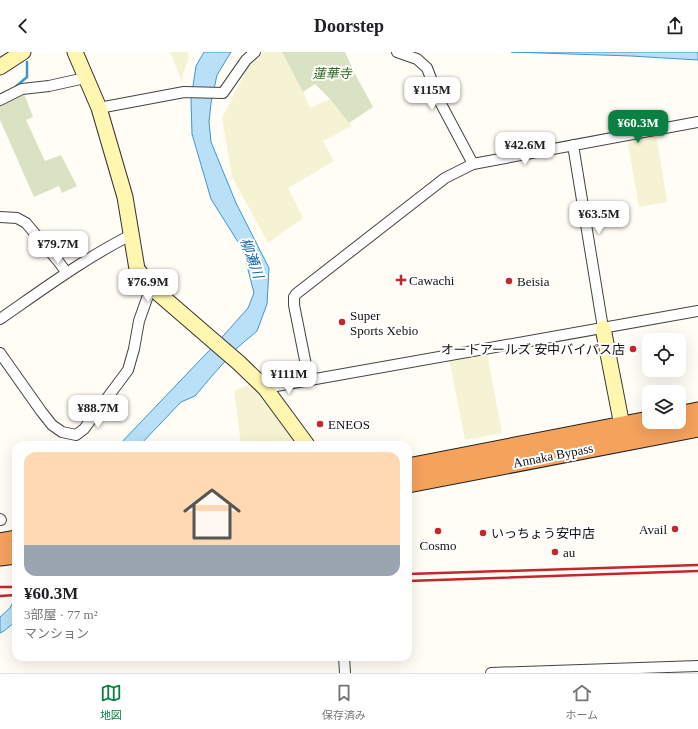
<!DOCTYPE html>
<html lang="ja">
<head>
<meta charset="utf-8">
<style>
  body { margin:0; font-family:"Times New Roman","Noto Sans JP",serif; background:#f2f2f2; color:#202124; height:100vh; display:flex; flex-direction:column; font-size:15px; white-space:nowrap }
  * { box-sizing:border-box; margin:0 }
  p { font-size:13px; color:#757577 }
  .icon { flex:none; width:22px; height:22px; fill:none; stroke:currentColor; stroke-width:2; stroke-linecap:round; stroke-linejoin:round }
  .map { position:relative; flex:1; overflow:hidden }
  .panel { position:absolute; left:12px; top:389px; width:400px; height:220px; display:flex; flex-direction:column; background:#fff; border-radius:12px; box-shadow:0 4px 16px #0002 }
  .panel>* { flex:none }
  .fabs { position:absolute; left:642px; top:281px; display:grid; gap:8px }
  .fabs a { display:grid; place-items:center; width:44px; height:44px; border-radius:8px; background:#fff; box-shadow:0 4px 16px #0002; font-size:20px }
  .price { position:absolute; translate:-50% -34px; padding:0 9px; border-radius:8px; background:#fff; color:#222; font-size:13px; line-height:26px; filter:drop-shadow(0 1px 2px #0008) }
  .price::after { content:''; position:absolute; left:50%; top:24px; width:12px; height:9px; margin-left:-6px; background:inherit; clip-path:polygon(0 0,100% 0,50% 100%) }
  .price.on { background:#0b8043; color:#fff }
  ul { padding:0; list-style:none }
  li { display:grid; align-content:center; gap:8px; height:212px; padding:0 12px }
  li span { display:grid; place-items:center; height:124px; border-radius:12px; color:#555 }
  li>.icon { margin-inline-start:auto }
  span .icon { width:72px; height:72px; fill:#fffc; stroke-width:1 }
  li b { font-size:17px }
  header { display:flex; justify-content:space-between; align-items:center; height:52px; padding:0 12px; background:#fff; font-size:18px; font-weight:800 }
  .menu { display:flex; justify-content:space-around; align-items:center; height:56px; border-top:1px solid #e0e0e0; background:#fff; font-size:11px; color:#757577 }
  .menu a { display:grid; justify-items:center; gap:2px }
  .menu .on { color:#0b8043 }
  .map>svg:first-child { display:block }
  .farmland { fill:#f6f3d4 }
  .cemetery { fill:#d9e3c4 }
  .water { fill:#b9e0f7; stroke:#3f96cf }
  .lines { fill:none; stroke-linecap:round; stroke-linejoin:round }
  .stream { stroke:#3f96cf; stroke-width:2.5 }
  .street-casing { stroke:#444; stroke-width:12 }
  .secondary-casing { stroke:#333; stroke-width:17 }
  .highway-casing { stroke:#222; stroke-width:21 }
  .street { stroke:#fff; stroke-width:10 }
  .secondary { stroke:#fff6b0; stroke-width:15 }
  .highway { stroke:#f5a25d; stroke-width:19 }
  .rail { stroke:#c4262e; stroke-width:2.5 }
  .poi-dot { fill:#c4262e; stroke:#fff; stroke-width:1.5 }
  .labels { text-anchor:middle; stroke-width:4; stroke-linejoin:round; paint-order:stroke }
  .park-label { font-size:13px; font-style:italic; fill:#2f6b1f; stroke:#fff }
  .poi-label { font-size:13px; fill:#111; stroke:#fff; text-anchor:start }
  .street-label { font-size:13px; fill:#111; stroke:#fff }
  .water-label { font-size:14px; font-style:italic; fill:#1768a6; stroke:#fff }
</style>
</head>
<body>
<header><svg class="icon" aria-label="back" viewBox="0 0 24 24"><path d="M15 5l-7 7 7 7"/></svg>Doorstep<svg class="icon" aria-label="share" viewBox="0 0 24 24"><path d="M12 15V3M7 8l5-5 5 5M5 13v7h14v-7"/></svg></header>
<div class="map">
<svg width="698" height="621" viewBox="0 0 698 621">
  <rect width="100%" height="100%" fill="#fffdf5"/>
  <path class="farmland" d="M170,0H188L189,6L183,22L182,30Z
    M264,0H282L303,40L310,56L330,47L352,74L323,89L334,109L288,136L303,166L268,191L232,125L222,66L249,13Z
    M656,81L667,150L639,155L627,86Z
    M487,301L502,381L465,388L449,307Z
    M252,331L298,393H241L234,339Z"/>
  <path class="cemetery" d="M282,0H345L355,22L373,55L349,71L330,47L315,32L303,40Z
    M23,39L33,65L26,68L45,109L61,103L77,134L62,141L59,134L34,145L0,68V52Z"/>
  <path class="water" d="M204,0H231L217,23L211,51L209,70L211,90L236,151L269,216L267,252L257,279L237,296L211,325L195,344L181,350L140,393H119L224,283L248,256L254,241L243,198L211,147L192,82L191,47L196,14Z
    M511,0H698V8L631,4Z
    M16,544V569L4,579L0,581V565L10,556Z"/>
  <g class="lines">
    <path class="stream" d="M14,36L27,25V10"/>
    <g class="street-casing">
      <path id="street" d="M397,0L417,7L427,16L440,50L473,112
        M0,48L22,37L49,34L85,26
        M99,56L184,40L223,41L246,8L255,0
        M573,93L603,276
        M0,165L17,166L26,171L58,209L67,221
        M0,267C42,238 85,206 131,183
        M0,301L41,359L52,373L62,380L76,383L84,377L128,318L134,297L139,269L151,235
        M309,328L294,253V245L296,242L445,126L473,112L698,70
        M265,336L698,259
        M0,467L1,468
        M344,605L345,621
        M491,621L698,614"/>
    </g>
    <g class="secondary-casing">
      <path id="secondary" d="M75,0L99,56L125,145L137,217L151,235L239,311L265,336L307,393
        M0,15L23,0
        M603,276L624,384"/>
    </g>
    <g class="highway-casing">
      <path id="highway" d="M679,364L698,360
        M408,416L649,369
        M408,431L698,375
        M0,491L16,488
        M0,504L16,502"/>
    </g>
    <use href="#street" class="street"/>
    <use href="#secondary" class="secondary"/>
    <use href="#highway" class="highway"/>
    <path class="rail" d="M408,522L698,513
      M408,529L698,519
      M0,535H16
      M0,544L16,543"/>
  </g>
  <g class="poi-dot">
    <path d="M399 222h4v4h4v4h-4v4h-4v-4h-4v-4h4z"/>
    <circle cx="509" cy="229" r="4"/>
    <circle cx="342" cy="270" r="4"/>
    <circle cx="633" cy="297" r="4"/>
    <circle cx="320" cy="372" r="4"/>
    <circle cx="675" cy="477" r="4"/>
    <circle cx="438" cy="479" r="4"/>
    <circle cx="483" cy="481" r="4"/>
    <circle cx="555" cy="500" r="4"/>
  </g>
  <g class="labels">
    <g class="park-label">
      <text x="332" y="26">蓮華寺</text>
    </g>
    <g class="poi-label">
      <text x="409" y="233">Cawachi</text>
      <text x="517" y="234">Beisia</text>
      <text x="350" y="268">Super<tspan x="350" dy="15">Sports Xebio</tspan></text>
      <text x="625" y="302" text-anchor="end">オートアールズ 安中バイパス店</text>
      <text x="328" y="377">ENEOS</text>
      <text x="667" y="482" text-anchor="end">Avail</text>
      <text x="491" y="486">いっちょう安中店</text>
      <text x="438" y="498" text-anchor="middle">Cosmo</text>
      <text x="563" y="505">au</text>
    </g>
    <g class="street-label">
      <text transform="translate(553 403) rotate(-11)" y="5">Annaka Bypass</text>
    </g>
    <g class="water-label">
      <text transform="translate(252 206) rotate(70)" y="5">柳瀬川</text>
    </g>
  </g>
</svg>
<div class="fabs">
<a><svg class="icon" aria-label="locate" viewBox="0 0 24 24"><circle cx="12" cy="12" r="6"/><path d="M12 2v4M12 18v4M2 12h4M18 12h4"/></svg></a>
<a><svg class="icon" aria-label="layers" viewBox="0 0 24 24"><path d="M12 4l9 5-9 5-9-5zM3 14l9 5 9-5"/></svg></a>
</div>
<b class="price" style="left:432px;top:59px">¥115M</b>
<b class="price on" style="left:638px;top:92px">¥60.3M</b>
<b class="price" style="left:525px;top:114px">¥42.6M</b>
<b class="price" style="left:599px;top:183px">¥63.5M</b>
<b class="price" style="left:58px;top:213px">¥79.7M</b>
<b class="price" style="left:148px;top:251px">¥76.9M</b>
<b class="price" style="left:289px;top:343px">¥111M</b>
<b class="price" style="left:98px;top:377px">¥88.7M</b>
<section class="panel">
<ul>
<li><span style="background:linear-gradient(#ffd9b3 75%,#9aa5b1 0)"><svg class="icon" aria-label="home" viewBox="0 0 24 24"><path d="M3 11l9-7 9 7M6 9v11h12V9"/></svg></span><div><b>¥60.3M</b><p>3部屋 · 77 m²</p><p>マンション</p></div></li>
</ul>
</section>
</div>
<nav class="menu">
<a class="on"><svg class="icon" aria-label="map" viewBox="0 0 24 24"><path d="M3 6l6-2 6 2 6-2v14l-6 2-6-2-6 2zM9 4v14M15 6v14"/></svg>地図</a>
<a><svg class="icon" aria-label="saved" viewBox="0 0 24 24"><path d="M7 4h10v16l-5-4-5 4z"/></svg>保存済み</a>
<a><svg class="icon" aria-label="home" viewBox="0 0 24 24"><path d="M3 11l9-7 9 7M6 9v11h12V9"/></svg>ホーム</a>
</nav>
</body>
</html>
